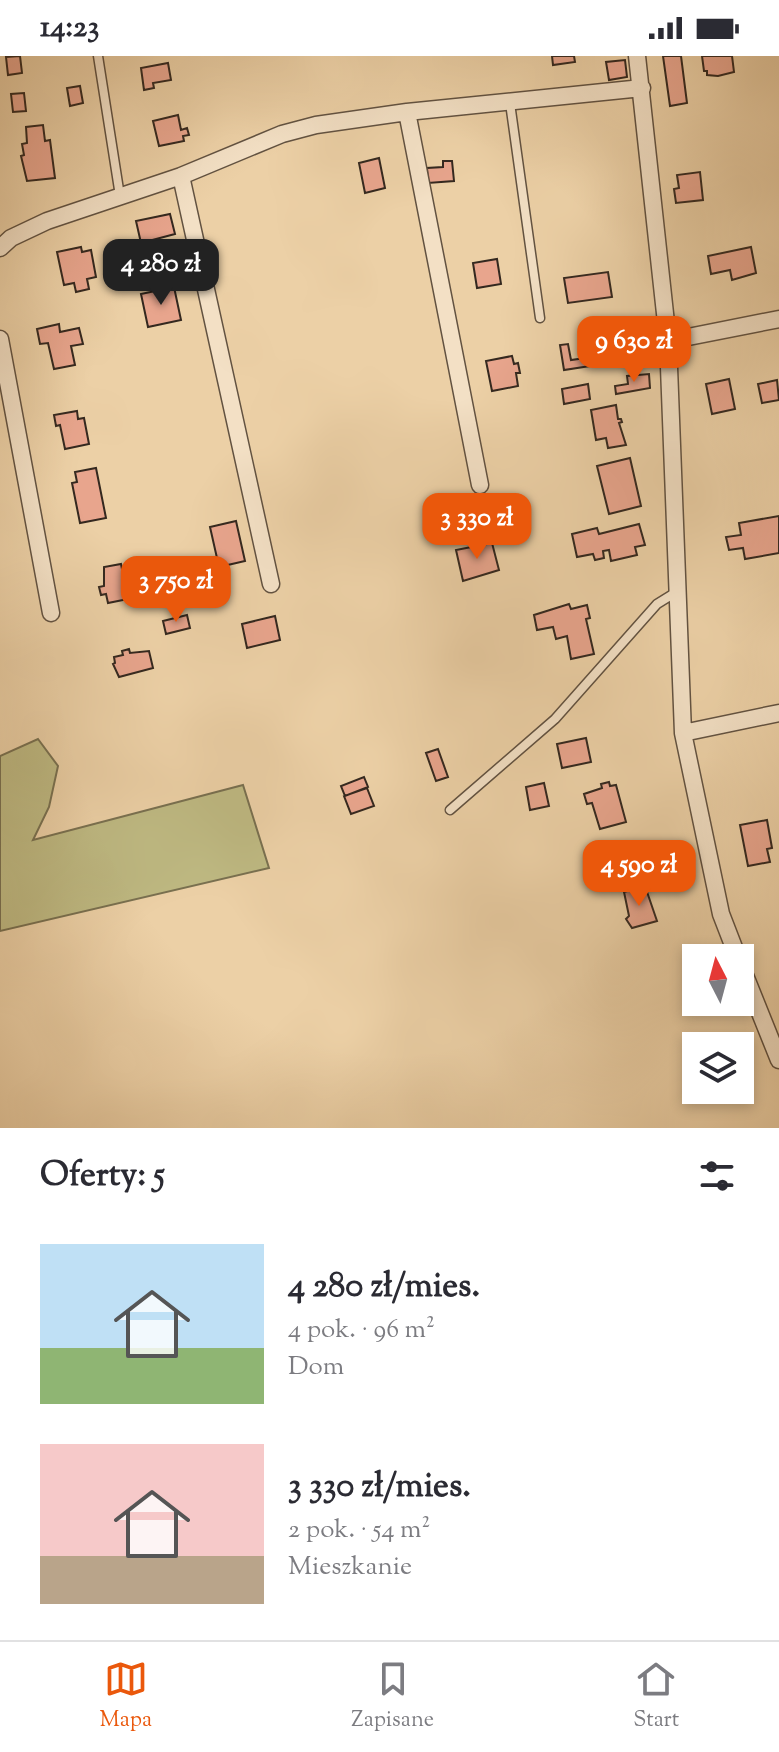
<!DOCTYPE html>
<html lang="pl">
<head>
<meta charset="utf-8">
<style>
  body { margin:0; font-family:"Sorts Mill Goudy",serif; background:#f7f7f7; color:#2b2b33; height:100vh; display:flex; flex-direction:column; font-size:30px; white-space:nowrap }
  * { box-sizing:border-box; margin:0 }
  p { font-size:26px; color:#7c7c81 }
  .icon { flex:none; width:44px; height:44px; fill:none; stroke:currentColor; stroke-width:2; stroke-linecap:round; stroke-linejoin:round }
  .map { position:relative; height:1072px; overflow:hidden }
  .drawer { display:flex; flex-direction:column; background:#fff; flex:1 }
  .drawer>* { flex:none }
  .needle { width:52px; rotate:354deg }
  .fabs { position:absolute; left:682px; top:888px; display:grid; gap:16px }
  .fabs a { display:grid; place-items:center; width:72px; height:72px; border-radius:0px; background:#fff; box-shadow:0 4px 12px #0003; font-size:40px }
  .price { position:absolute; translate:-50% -68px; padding:0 18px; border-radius:16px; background:#ea580c; color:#fff; font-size:26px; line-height:52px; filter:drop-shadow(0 2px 4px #0008) }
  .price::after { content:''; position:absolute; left:50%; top:48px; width:24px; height:18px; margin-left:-12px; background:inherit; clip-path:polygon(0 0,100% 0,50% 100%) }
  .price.active { background:#222; color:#fff }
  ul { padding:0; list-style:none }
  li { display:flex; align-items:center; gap:24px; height:200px; padding:0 40px }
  li span { display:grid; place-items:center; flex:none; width:224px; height:160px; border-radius:0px; color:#555 }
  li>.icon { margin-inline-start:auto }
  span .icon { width:96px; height:96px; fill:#fffc; stroke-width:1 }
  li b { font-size:34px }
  h2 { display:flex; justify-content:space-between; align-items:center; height:96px; padding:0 40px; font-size:34px }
  .status { display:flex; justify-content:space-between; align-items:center; height:56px; padding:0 40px; background:#fff; direction:ltr }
  .status svg { height:22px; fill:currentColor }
  .dock { display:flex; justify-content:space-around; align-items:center; height:112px; border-top:2px solid #e1e1e2; background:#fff; font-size:22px; color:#7c7c81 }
  .dock a { display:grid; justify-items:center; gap:4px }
  .dock .active { color:#ea580c }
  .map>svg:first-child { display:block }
  .green { fill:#beb982; stroke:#797050; stroke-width:2 }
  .building { fill:#e8a58d; stroke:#34281f; stroke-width:2 }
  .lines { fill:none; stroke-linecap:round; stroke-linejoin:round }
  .lane-casing { stroke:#625241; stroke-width:11 }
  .street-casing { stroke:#625241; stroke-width:19 }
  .lane { stroke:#f3e0c5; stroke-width:8 }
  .street { stroke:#f3e0c5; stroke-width:16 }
</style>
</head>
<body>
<div class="status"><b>14:23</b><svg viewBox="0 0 49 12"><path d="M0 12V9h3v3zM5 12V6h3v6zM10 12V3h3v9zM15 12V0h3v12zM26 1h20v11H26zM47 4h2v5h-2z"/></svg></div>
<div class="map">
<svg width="779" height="1072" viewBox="0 0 779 1072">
  <rect width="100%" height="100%" fill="#ecd0a6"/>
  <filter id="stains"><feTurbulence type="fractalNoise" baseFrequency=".0025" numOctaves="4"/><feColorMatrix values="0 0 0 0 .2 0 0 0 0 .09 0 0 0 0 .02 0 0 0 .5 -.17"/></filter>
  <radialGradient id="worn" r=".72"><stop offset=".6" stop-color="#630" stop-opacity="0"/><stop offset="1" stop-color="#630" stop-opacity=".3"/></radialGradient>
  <path class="green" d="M38,683L58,710L49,751L33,784L243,729L269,812L0,875V700Z"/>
  <path class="building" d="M20,0L22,17L8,19L6,1Z
    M552,0H574L575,6L553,9Z
    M663,0H681L687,47L670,50Z
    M702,0H732L734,16L718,20L707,19V15H704Z
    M625,4L627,21L609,24L606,6Z
    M168,7L171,24L153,27L154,32L144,34L141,12Z
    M80,30L83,47L70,50L67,32Z
    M24,37L26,55L13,56L11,38Z
    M178,59L181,74L187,72L189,79L183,80L184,85L159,90L153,65Z
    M43,69L45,85L50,84L55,122L27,125L21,100L24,99L22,88L27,87L26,71Z
    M379,102L385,132L365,137L359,107Z
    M443,105H452L454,125L428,127L427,112L443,111Z
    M700,116L703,144L676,147L674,133L679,132L677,119Z
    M170,158L175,178L141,187L136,165Z
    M81,191L82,196L91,194L96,221L87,223L89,233L76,236L74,227L64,229L57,196Z
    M751,191L756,217L732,224L730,214L711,218L708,200Z
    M497,203L501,228L477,232L473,207Z
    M608,216L612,241L568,247L564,222Z
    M174,231L181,264L148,271L141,238Z
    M59,268L60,276L79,272L83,288L71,290L75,309L54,313L48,287L40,288L37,273Z
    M626,280L629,304L564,314L560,289L568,288L571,304L620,297L618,281Z
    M512,300L514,308L518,307L520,317H516L518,330L492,335L486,305Z
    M649,318L650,332L616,338L615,330L628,328L627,320Z
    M729,323L735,353L712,358L706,328Z
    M777,324L779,344L762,347L758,328Z
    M588,328L590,343L564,348L562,333Z
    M616,349L618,363H621L622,366L619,367L626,389L608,392L606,382L596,384L591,354Z
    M77,355L78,363L84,362L89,388L65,393L60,369L56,370L54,359Z
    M630,402L641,450L609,458L597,410Z
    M96,412L106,462L80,467L72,427L77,426L75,416Z
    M779,460V497L745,503L743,492L729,494L726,481L741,479L739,467Z
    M236,465L245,505L219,511L210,471Z
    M639,468L645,489L635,491L637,499L611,505L609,494L603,495L604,502L595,504L593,498L577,501L572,478L597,472L599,478Z
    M492,487L499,514L463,525L456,494Z
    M121,508L128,543L108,547L106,538L101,539L99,531L104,530V511Z
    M569,548L571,553L587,549L590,562L586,563L594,598L571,603L567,580L556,583L553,571L537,574L534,559Z
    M187,559L190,572L166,578L163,565Z
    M275,560L280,584L247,592L242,568Z
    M129,593L130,597L149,595L153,612L119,621L113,608L115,607L114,601L123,599L122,595Z
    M586,682L591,706L562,712L557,688Z
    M438,693L448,721L436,725L426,697Z
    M364,721L368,731L345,740L341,730Z
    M609,726L610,730L616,729L626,766L600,773L592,747L587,748L584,738L602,732L601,728Z
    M544,727L549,750L530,754L526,731Z
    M367,732L374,750L351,758L344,740Z
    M767,764L772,792L767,793L770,806L748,810L740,769Z
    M645,830L657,865L632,872L626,863L629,860L624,836Z"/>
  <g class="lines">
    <g class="lane-casing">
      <path id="lane" d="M98,0L120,140
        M510,47L540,262
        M450,754L555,663L657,548L678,535"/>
    </g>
    <g class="street-casing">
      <path id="street" d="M637,0L668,285L683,677L721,858L738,902
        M407,56L480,429
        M181,120L271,528
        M0,192L11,182L47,165L181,120L282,78L316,69L407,56L642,32
        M0,283L51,557
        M668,285L779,263
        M683,677L779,657
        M740,907L779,1004"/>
    </g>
    <use href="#lane" class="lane"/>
    <use href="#street" class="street"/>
  </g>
  <rect width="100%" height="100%" filter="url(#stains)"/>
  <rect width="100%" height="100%" fill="url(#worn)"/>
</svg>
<div class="fabs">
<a><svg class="needle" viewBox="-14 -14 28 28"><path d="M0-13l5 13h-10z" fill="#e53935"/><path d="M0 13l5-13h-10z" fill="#7c7c81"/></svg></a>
<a><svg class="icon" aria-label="layers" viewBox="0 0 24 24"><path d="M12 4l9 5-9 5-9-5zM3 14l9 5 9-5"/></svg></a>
</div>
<b class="price active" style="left:161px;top:251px">4 280 zł</b>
<b class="price" style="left:634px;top:328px">9 630 zł</b>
<b class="price" style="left:477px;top:505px">3 330 zł</b>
<b class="price" style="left:176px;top:568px">3 750 zł</b>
<b class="price" style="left:639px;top:852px">4 590 zł</b>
</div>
<section class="drawer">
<h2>Oferty: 5<svg class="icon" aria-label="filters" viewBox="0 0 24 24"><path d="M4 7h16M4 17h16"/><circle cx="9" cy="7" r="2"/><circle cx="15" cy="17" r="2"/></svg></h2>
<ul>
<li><span style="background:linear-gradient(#bfe0f5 65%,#8fb573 0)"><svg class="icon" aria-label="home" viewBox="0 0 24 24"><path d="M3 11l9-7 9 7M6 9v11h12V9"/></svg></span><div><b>4 280 zł/mies.</b><p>4 pok. · 96 m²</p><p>Dom</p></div></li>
<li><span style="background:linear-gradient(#f6c9c9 70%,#b9a48a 0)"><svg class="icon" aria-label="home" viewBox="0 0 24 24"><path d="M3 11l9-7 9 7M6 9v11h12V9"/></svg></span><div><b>3 330 zł/mies.</b><p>2 pok. · 54 m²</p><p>Mieszkanie</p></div></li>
</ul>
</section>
<nav class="dock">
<a class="active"><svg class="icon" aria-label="map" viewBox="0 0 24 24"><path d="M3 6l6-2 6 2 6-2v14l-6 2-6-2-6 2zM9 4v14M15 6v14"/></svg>Mapa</a>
<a><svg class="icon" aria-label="saved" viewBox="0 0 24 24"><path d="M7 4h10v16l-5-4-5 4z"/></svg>Zapisane</a>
<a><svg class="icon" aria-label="home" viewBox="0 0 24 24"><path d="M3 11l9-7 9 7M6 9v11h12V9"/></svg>Start</a>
</nav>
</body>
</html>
